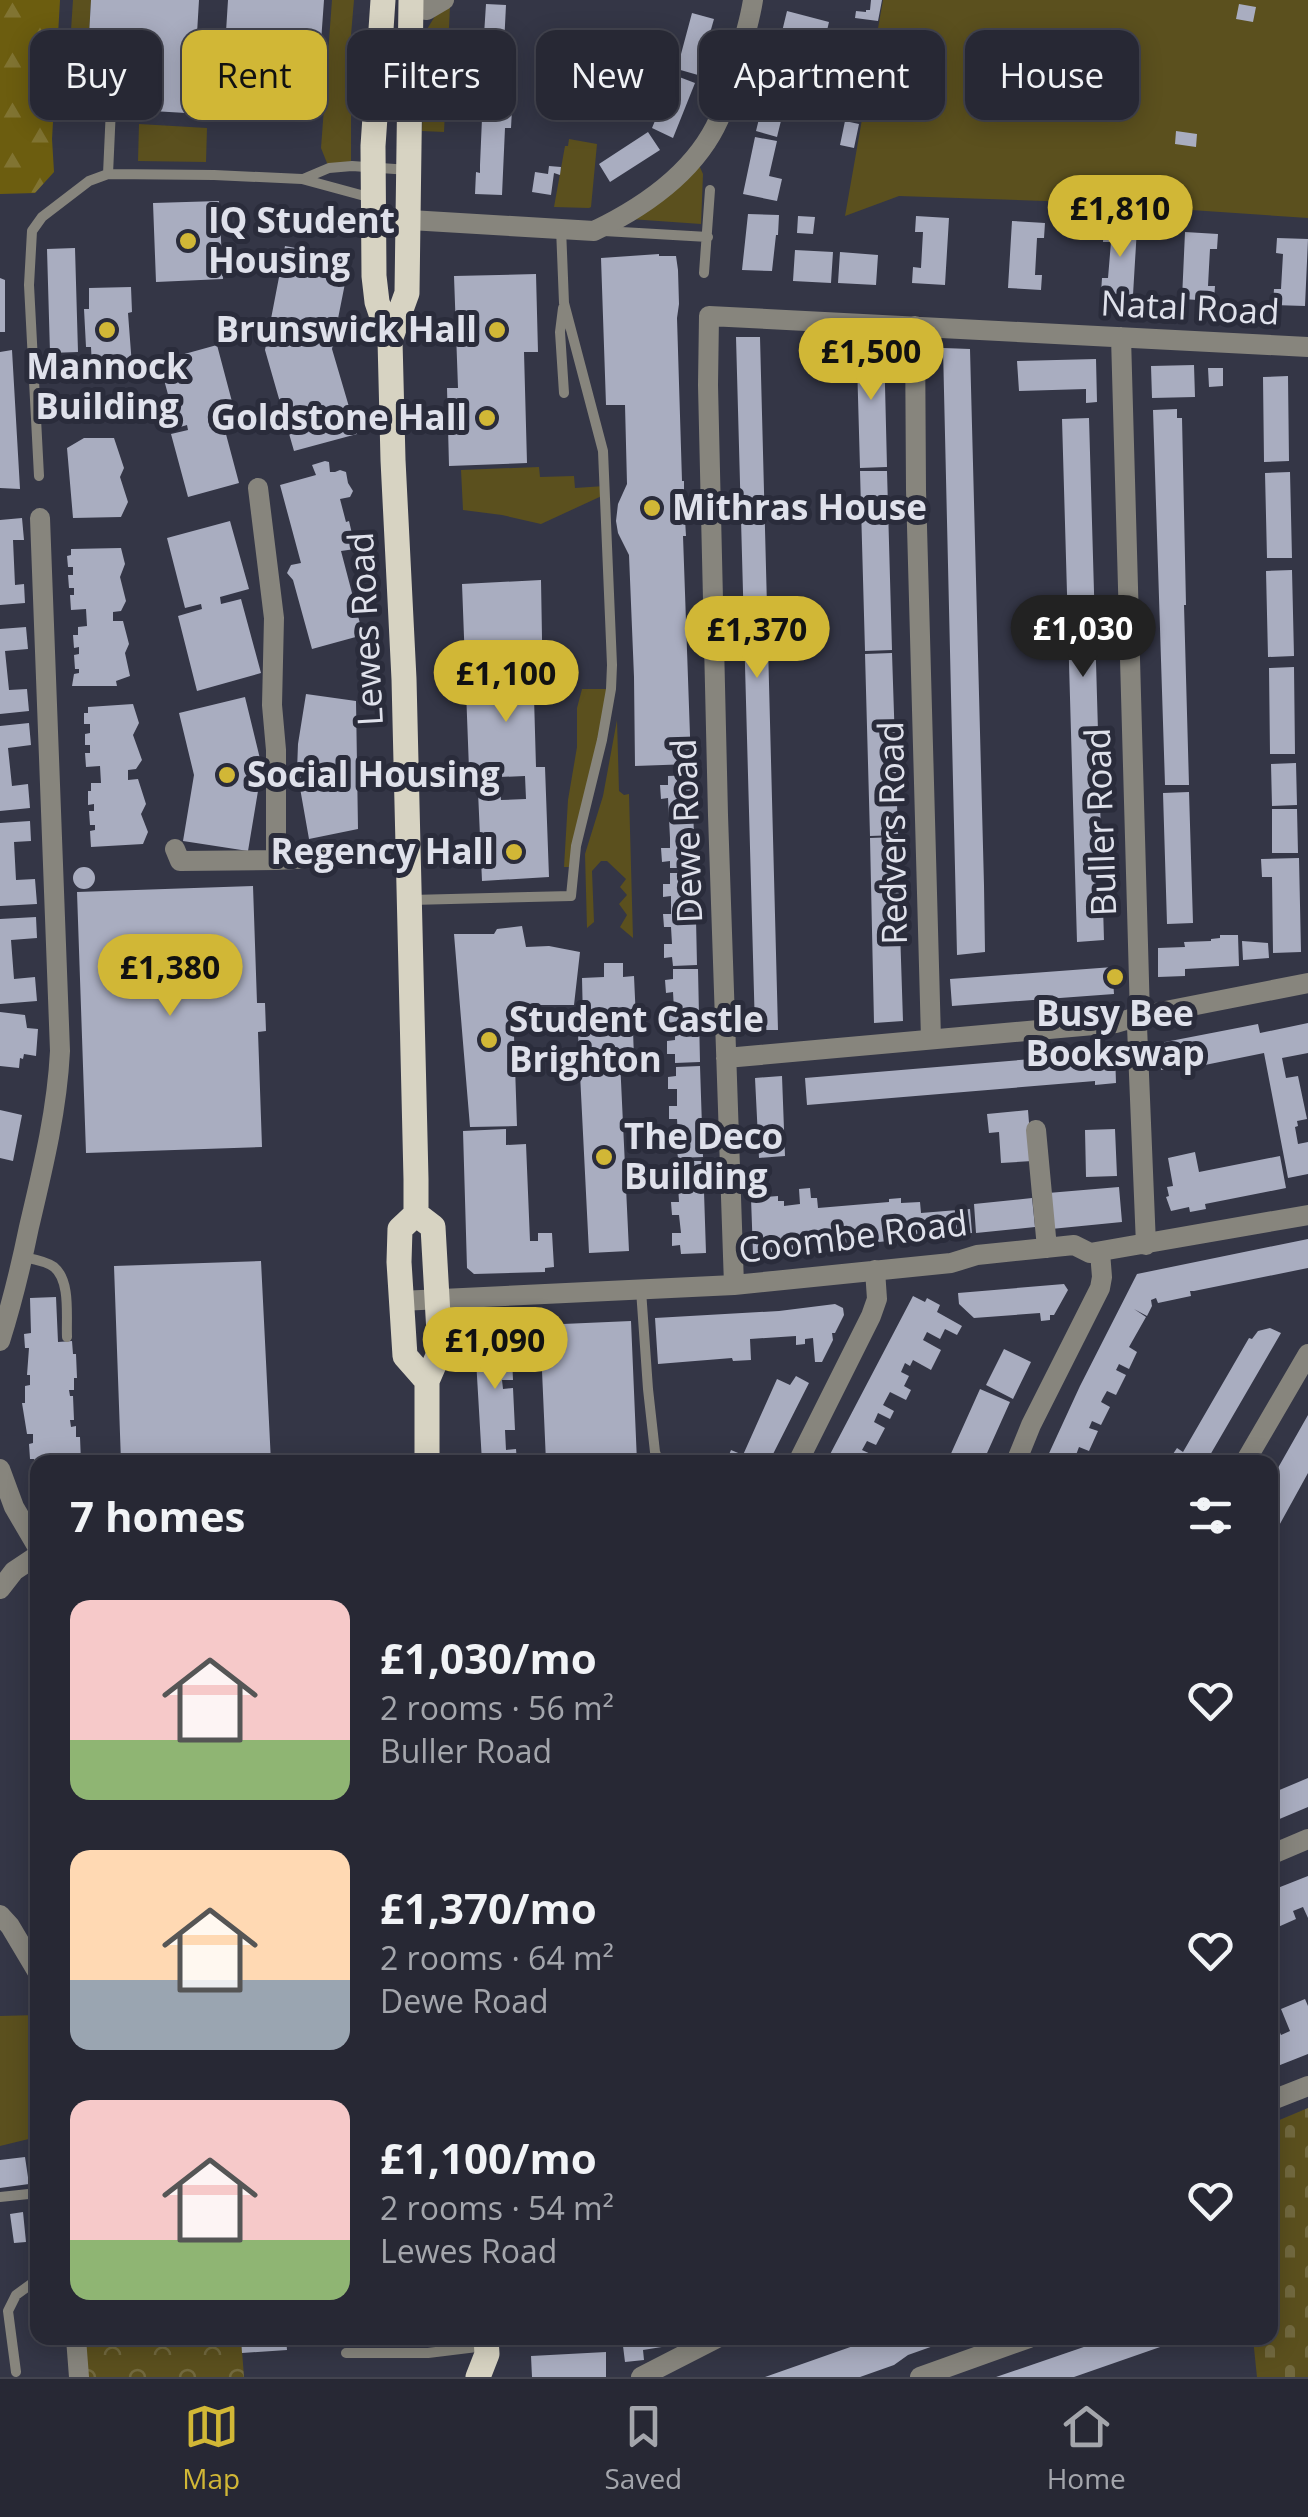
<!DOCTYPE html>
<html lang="en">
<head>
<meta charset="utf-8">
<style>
  body { margin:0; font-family:"Open Sans",sans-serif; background:#333440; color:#f1f3f6; height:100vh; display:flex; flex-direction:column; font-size:38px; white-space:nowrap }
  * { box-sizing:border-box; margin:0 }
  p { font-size:32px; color:#a4a6ac }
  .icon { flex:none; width:55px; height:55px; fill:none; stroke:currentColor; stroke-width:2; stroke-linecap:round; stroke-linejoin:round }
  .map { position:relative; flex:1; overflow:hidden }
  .panel { position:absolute; left:30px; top:1455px; width:1248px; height:890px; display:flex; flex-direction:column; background:#272834; border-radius:20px; box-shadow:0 5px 25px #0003,0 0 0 2px #43444f }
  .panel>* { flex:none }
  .guide { position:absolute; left:30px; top:30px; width:1250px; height:90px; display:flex; gap:20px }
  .price { position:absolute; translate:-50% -85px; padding:0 22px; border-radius:35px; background:#d1b736; color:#111; font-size:32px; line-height:65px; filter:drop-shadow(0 2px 5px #0008) }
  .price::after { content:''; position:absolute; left:50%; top:60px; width:30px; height:22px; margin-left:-15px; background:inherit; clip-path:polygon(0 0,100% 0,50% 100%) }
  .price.on { background:#222; color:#fff }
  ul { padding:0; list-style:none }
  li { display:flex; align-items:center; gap:30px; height:250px; padding:0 40px }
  li span { display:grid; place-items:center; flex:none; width:280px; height:200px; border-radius:20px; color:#555 }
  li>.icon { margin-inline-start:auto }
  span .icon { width:120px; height:120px; fill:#fffc; stroke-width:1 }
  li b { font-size:42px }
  h2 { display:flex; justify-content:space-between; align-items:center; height:120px; padding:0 40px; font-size:42px }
  .pill { padding:0 35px; border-radius:20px; background:#272834; box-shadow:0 5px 25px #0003,0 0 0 2px #43444f; font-size:35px; line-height:90px }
  .pill.on { background:#d1b736; color:#111 }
  .menu { display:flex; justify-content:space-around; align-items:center; height:140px; border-top:2px solid #43444f; background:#272834; font-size:28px; color:#a4a6ac }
  .menu a { display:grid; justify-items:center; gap:5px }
  .menu .on { color:#d1b736 }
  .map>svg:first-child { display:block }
  .green { fill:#5b501e }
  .forest { fill:url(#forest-firs) }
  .cemetery { fill:url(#cemetery-stones) }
  .park { fill:url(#park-crowns) }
  .building { fill:#a9adc0; fill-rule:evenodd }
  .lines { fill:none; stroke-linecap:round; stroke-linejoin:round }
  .service { stroke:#87857d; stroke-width:10 }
  .minor { stroke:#87857d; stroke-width:20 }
  .tertiary { stroke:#87857d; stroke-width:20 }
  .primary { stroke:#d7d3c2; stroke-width:25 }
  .poi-dot { fill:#d1b736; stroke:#2a2c3b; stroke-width:4 }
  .labels { text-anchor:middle; stroke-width:10; stroke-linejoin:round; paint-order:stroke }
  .poi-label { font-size:35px; font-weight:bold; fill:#dfe1eb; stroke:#2a2c3b; text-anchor:start }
  .street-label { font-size:35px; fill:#dfe1eb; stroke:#2a2c3b }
</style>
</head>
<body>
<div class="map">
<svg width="1308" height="2377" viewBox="0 0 1308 2377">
  <defs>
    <pattern id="forest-firs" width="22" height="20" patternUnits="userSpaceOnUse" patternTransform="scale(2.5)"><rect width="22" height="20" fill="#6c5d0f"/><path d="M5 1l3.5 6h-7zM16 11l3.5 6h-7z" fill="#817432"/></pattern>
    <pattern id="cemetery-stones" width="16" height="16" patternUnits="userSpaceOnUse" patternTransform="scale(2.5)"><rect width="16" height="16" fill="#5b501e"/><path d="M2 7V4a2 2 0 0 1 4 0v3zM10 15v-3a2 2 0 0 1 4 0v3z" fill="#72693f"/></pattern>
    <pattern id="park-crowns" width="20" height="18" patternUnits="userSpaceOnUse" patternTransform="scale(2.5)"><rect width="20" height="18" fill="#5b501e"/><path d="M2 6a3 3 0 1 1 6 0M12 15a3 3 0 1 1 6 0" fill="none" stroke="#72693f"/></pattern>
  </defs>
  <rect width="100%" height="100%" fill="#343646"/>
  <path class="green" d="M73,0H91L85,107L66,106Z
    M332,0H354L351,35V161L329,168L321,148Z
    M883,0H1308V218L1073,202L899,196L845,216Z
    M450,6L444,132L422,131L426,31L435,16Z
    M139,124L207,128L206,162L138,161Z
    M569,139L597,144L591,207L589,208L554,207L565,146H568Z
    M698,163L703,174L701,224L630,219Z
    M539,467L540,477L574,476L575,488L605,486L606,494L541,524L502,515L463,510L461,470Z
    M582,689H611L574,867H564L568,800L577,747V708Z
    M617,720L619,791L624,795L629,794L633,938L620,927L627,915L619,904L627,895L620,887L626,879L607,861H601L592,871L594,922L587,928L585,854L603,796Z
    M37,2015V2137L0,2146V2016Z"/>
  <path class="forest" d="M0,0H60L52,139L54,172L35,193L0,194Z"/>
  <path class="cemetery" d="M1308,2108V2377H1257L1253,2338H1270V2124Z"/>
  <path class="park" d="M85,2338H241L244,2377H88Z"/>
  <path class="building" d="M91,0H199L193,101L187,100L186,113L85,107Z
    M228,0H324L318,84L223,80Z
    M871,0H882L878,21L855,18L856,11L866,12V10H870Z
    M486,4L506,5L504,45H513L511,62L503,61L502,68L482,66Z
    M1239,4L1256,7L1253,22L1236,19Z
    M787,11L829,22L824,43L803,39L795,74L773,69Z
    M692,13L714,19L698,75L677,69Z
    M481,73L507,74L505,108L512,109L511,128H505L502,195L475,194L476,172L480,173V165L483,95H480Z
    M770,74L791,80L777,137L756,131Z
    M674,75L695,83L673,138L652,128Z
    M845,121L859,124L854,148L840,145Z
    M1176,131L1197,134L1196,147L1175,144Z
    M648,132L660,150L610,182L599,164Z
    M755,137L777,141L769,176L782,179L777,201L743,194Z
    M549,166L561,167L560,175L554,173L551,195L532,192L535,172L548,174Z
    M219,201L223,279L156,282L153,203Z
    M748,214L779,215L778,235H776L772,271L742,270Z
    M798,216L815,217L813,234L797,233Z
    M916,216L949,218L945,285L912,283L913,267L921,268L923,232H915Z
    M1012,221L1045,223L1044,238H1037L1035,275H1042L1041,290L1008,288Z
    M1104,226L1137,228L1133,295L1101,293L1102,278H1108L1111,242H1103Z
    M1185,232L1218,234L1217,249H1210L1209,267L1208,286H1215L1214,301L1182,299Z
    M1277,238L1308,239L1305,306L1273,305L1274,289H1281L1283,254L1276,253Z
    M285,246L350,258L332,349L357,434L294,451L265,350Z
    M75,248L78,352L50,353L47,249Z
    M795,250L833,252L831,283L793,281Z
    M840,252L878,255L876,285L838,283Z
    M659,254V256H676L678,270L679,304L677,318L682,481H684V499H686L687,519H685L686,536H683L691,764L635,766L634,677L629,555L618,533L616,521L618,504L627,484L625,405H606L601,258Z
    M536,274L538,352H524L527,463L449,466L447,388H458L454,276Z
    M0,278L5,280V332H0Z
    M131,287L132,312L128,313L132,366L92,368L91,347H86L84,309H89V288Z
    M736,337H760L778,1030H755Z
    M857,344L884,345L887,467L860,468L857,362H840V352L857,351Z
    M217,345L235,413L208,420L210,427L223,423L239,483L188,497L171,434L188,430L187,425L177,428L159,361Z
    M943,348L970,349L984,885L985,952L957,955Z
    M12,350L20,489L0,488V352Z
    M1096,359L1097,402L1086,403V389L1019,391L1017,361Z
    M1194,365L1195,397L1152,398L1151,366Z
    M1208,368H1223V386L1209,387Z
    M1288,376L1289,461L1264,462L1263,377Z
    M1177,409V418H1182L1186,605H1184L1189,785H1165L1153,410Z
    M1089,418L1104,940L1077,942L1062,419Z
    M84,438H114L124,468L120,477L128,502L121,517L73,518L67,448Z
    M325,461L329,462L330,472H335L340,470L346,472L348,483L353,491L350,497L340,499L346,522L349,521L353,538L358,545L355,549L341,551L363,635L312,649L293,580L287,573L291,565L301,563L280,485L316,475L312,465Z
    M860,471H887L892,650L865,651Z
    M1290,472L1292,558H1267L1265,473Z
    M22,518L24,540H13L15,585L24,584L25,603L0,605V520Z
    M230,521L249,589L220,597L221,604L241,599L261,673L197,691L178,616L202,609L201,604L185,608L167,538Z
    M121,548L125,564L120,577L126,601L121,611L113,612V621H123L129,644L125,653L130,676L116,681L117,686H72L74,674L79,673V669H75L74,655L79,654V647L74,648L73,635H78V627L87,626L86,609L71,610L70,595H74V588H69L68,575H73V567H68L67,556L71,555V549Z
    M1292,570L1294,656L1268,657L1266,571Z
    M541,580L543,696L534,697L536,767H545L549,877L482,881L477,769H469L462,584ZM525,776L526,799L501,800L499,777Z
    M26,627L28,649L5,651L9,690L27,689L29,711L0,714V629Z
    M892,653L898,835L870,836L865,654Z
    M1294,667L1295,754H1270L1269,668Z
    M306,694L356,701L358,829L309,839L297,771L298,744Z
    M245,697L262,767L248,851L183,841L194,775L179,713Z
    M133,704L139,723L133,735L142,760L136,769L128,770V780L138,779L146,804L141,814L148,832L143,844L91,847L90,831L95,830V825H90L89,811H94V804L88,805V791H91V783H101L100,766L86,767L85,753H90V745H85V734L90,733V724H84V713H88V707Z
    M29,723L31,745L8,748L12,786L28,784L30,808L0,811V726Z
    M1296,763L1297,805L1272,806L1271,764Z
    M692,775L695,868H670V861L662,862L661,848H670V838L668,798L661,799L660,785H668V776Z
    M1189,792L1193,923L1167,924L1163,793Z
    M1272,809H1297L1298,853H1272Z
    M30,821L31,841L14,842L16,880L35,879L37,904L0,906V823Z
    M897,837L903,1021L874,1023L870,838Z
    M1299,858L1301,952L1273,953L1272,877H1262L1261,859Z
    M73 878a11 11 0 1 1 22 0a11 11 0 1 1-22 0Z
    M670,873H695L697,965L673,966L672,957L664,958V944H672L671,927H664L663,914H671V896L663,897V884H670Z
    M253,886L257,1003H265L266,1031L258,1032L262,1147L86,1153L77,892Z
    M36,917L37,938L11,940L14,979L35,977L37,1001L0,1004V919Z
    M522,926L526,947L549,946L580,952L574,1005H513L517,1126L470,1127L454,934H494L497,929Z
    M1220,935H1238L1239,966L1185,969V976L1158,977V948L1185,947L1184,942L1211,941V939L1220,938Z
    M1242,941L1268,943L1269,958L1243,960Z
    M604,963H623V977L634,976L636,1020H583L582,978L604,977Z
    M1113,967L1116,979L1113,980L1114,994L952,1006L950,979Z
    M673,969H698L700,1062L675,1063V1054H667V1041L675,1040V1023H666V1010H674L673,992L666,993L665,980L673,979Z
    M0,1012L25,1015L27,1028L38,1029L36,1056L24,1054L23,1059L20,1058L19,1068L0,1066Z
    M1308,1023V1053L1282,1058L1286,1078L1298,1076L1307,1119L1297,1121L1298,1126L1295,1127L1298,1144L1308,1142V1174L1288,1178L1264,1053L1195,1067L1194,1064L1161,1070L1160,1043L1258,1024L1260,1033Z
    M633,1031L634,1058L620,1060L629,1251L589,1253L578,1034Z
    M1115,1052L1116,1083L1095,1085V1081L807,1105L805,1078Z
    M700,1066L703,1157L678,1158L677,1150H670V1137H678L677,1119H669V1106H677V1089H668V1077L676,1076V1067Z
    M782,1076L785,1156L759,1158L755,1078Z
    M0,1110L22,1115L13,1161L0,1158Z
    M1028,1110L1032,1161L1001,1163L999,1132L989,1133L987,1114Z
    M506,1129V1145L526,1144L530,1241H538V1233H552L554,1267L545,1268V1272L474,1274L467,1268L463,1131Z
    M1115,1129L1117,1176L1086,1177L1085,1130Z
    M1195,1152L1199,1172L1280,1156L1286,1188L1205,1204L1206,1209L1190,1212L1189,1207L1171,1211L1166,1197L1169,1196L1167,1187L1173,1186L1168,1158Z
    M678,1161H703L706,1253L681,1254L680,1245L672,1246V1233H681L679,1215H672L671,1202H679L678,1184L671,1185L670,1172L678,1171Z
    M1119,1187L1122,1222L1051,1229L1048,1193Z
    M810,1188L811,1198H817L818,1208L889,1202V1199L901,1198V1203L920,1202L921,1213L970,1209L972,1233L753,1254L751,1198L778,1196V1201H784V1206L800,1204L799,1189Z
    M1032,1198L1035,1227L976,1233L974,1204Z
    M1308,1239V1268L1194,1291H1190L1191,1296L1158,1303L1156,1298L1151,1300L1152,1306L1147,1316L1134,1309L1146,1317L1129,1347L1137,1352L1129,1369L1119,1364L1116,1370L1126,1375L1116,1395L1107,1391L1103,1398L1101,1402L1110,1407L1101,1425L1092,1421L1089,1428L1098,1431L1089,1451L1079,1447L1076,1455L1084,1458L1083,1462H1045L1080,1386L1137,1274Z
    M261,1261L271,1462H121L114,1266Z
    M1064,1284L1068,1290L1054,1315H1050V1320L1041,1321L1040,1313L974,1318L959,1304L958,1293Z
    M913,1296L925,1302L927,1298L940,1305L937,1312L962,1326L957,1335L945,1329L940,1339L927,1332L923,1340L941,1350L931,1370L913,1360L910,1366L905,1363L901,1372L909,1376L904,1386L911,1390L906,1400L890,1392L883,1405L894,1411L890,1419L878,1413L874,1422L885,1428L876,1445L867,1441L862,1450L875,1456L873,1462H826Z
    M56,1297L58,1342L72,1341L73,1354H76L77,1378H74V1390H69L70,1396H73L74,1420H70L71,1427L76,1426V1437H80L81,1462H38V1485H30L29,1471H34V1459H30L29,1444L33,1443V1434H27L22,1403H25V1386L30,1385V1375H27L29,1348H25L24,1334L31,1333L30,1298Z
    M835,1304L843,1308L844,1315L835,1333H832L833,1340L822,1362H815L813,1338L805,1339V1344L796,1345V1336L750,1339L751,1360L733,1361L732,1358L658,1364L655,1318L779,1311Z
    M631,1321L637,1462H546L540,1325Z
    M509,1323L511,1349L500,1350V1358L512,1357L513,1380H502L503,1389L513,1388L515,1430H505L506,1450L516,1449L517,1462H482L474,1325Z
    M1270,1328L1281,1333L1206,1462H1173L1169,1460L1177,1448L1183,1452L1249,1338L1252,1339L1258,1331Z
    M1004,1349L1031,1362L1013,1399L986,1385Z
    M796,1376L809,1383L769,1462H726L731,1450L743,1455L777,1379L790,1385Z
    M980,1389L1010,1402L983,1462H960L949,1458Z
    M1308,1415V1473L1270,1542V1482Z
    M1308,1778V1807L1270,1823V1794Z
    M1308,1876V1918L1303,1907L1293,1911L1296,1919L1278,1927L1275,1919L1270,1921V1891Z
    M1305,1999L1308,2006V2054L1270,2069V2023L1275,2021L1281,2035L1290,2031L1281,2009Z
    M25,2157L29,2184L0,2188V2160Z
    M23,2212L26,2242L14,2243L10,2214Z
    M241,2338H286L287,2350L242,2353Z
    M622,2338H667L668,2346L643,2350L644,2360L625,2362Z
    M876,2338H956L908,2355L894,2365L860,2377H765Z
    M1110,2338H1186L1074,2377H996Z
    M606,2352V2377H532L531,2356Z"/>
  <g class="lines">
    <path class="service" d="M108,174L111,108
      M303,179L329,168L352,166L409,170
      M604,231L708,237
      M704,273L710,190
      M563,308L560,332L564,393
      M39,476L29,285L32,231L42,217L89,181L108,174L214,175L302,179L372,198
      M411,900L571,896L576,846L602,740L611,689L612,665L603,451L564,303L561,228
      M23,1257C33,1259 46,1261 54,1267C71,1281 66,1317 67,1337
      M641,1290L648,1389L655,1452L659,1462
      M0,2197L38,2193
      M346,2353H428L485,2346
      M16,2372L8,2311L16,2295L38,2279"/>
    <path class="minor" d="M411,8L427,10L444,0
      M410,220L594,231C644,207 696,171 719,119C725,105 729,90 733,75C741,50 749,26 753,0
      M915,326L916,490L931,1039
      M1121,337L1140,1016L1137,1026L1146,1245
      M258,488L274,618L272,705L276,750V860L409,853
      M175,849L180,861L276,860
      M726,1058L1116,1023L1140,1016L1308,983
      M1036,1130L1047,1248
      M734,1285L718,815L708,385L709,316L1308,347
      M400,1301L734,1285L951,1263L977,1255L1074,1245L1090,1253L1308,1215
      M0,1341C12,1303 21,1266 29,1227C43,1168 57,1111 60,1051L40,518
      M798,1462L871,1316L877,1299L875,1270
      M1016,1462L1031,1425L1100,1288L1102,1277L1100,1252
      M1245,1462L1308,1354
      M0,1469L14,1507L38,1548
      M0,1589L14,1571L38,1555
      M1270,1855L1308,1839
      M0,1915L10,1926L38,1973
      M76,2338L79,2377
      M920,2377L1029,2338"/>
    <path class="tertiary" d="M1270,2101L1308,2086
      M641,2377L717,2338"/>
    <path class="primary" d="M383,0L373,146L374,276L377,302L390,340L393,460L404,679L416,1179V1214L400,1229L399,1262L405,1356L427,1381
      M390,340L407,293L411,0
      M416,1214L433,1227L440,1351L427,1381V1462
      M478,2377L487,2354L486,2338"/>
  </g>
  <g class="poi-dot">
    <circle cx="188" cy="241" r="10"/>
    <circle cx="107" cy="330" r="10"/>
    <circle cx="497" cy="330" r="10"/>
    <circle cx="487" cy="418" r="10"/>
    <circle cx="652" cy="508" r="10"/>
    <circle cx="227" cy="775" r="10"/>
    <circle cx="514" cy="852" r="10"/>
    <circle cx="1115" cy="977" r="10"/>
    <circle cx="489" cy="1040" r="10"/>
    <circle cx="604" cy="1157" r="10"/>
  </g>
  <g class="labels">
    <g class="poi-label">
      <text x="208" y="233">IQ Student<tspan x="208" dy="40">Housing</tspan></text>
      <text x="477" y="342" text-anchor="end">Brunswick Hall</text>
      <text x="107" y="379" text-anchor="middle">Mannock<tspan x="107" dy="40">Building</tspan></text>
      <text x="467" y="430" text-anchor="end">Goldstone Hall</text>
      <text x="672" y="520">Mithras House</text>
      <text x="247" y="787">Social Housing</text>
      <text x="494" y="864" text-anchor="end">Regency Hall</text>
      <text x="1115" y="1026" text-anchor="middle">Busy Bee<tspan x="1115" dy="40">Bookswap</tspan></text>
      <text x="509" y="1032">Student Castle<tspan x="509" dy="40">Brighton</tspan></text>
      <text x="624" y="1149">The Deco<tspan x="624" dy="40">Building</tspan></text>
    </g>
    <g class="street-label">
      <text transform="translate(1190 308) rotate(3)" y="12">Natal Road</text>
      <text transform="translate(366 629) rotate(-93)" y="12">Lewes Road</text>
      <text transform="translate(1101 822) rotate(-92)" y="12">Buller Road</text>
      <text transform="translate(687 831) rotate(-92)" y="12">Dewe Road</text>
      <text transform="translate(893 833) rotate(-91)" y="12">Redvers Road</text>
      <text transform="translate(853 1237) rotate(-7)" y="12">Coombe Road</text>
    </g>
  </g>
</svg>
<b class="price" style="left:1120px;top:260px">£1,810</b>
<b class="price" style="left:871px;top:403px">£1,500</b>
<b class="price on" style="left:1083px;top:680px">£1,030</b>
<b class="price" style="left:757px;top:681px">£1,370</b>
<b class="price" style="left:506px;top:725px">£1,100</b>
<b class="price" style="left:170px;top:1019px">£1,380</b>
<b class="price" style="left:495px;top:1392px">£1,090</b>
<div class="guide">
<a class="pill">Buy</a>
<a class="pill on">Rent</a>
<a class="pill">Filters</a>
<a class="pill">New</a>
<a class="pill">Apartment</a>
<a class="pill">House</a>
</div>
<section class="panel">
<h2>7 homes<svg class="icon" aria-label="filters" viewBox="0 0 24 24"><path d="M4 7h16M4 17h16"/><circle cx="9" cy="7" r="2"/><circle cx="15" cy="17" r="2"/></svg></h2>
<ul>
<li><span style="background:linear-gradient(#f6c9c9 70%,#8fb573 0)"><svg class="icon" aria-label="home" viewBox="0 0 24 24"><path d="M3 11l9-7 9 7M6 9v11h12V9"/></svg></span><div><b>£1,030/mo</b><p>2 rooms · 56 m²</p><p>Buller Road</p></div><svg class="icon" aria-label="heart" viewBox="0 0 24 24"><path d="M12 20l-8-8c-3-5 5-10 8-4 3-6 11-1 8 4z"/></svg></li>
<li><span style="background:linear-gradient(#ffd9b3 65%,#9aa5b1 0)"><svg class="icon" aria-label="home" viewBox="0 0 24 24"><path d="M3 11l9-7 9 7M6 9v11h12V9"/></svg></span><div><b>£1,370/mo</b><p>2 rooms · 64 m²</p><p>Dewe Road</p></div><svg class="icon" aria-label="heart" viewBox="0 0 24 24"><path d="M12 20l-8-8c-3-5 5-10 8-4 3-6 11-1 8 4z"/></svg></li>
<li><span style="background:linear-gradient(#f6c9c9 70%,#8fb573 0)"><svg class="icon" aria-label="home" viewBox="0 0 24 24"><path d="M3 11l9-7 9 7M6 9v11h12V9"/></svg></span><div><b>£1,100/mo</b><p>2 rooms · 54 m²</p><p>Lewes Road</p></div><svg class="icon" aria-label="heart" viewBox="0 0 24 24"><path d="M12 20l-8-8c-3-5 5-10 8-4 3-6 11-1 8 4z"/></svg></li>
</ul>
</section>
</div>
<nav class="menu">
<a class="on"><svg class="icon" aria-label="map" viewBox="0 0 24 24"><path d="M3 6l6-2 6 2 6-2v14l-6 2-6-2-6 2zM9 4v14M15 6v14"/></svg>Map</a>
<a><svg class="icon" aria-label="saved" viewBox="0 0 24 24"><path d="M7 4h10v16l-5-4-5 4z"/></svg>Saved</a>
<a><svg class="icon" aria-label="home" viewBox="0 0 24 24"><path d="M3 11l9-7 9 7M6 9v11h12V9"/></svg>Home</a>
</nav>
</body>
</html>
